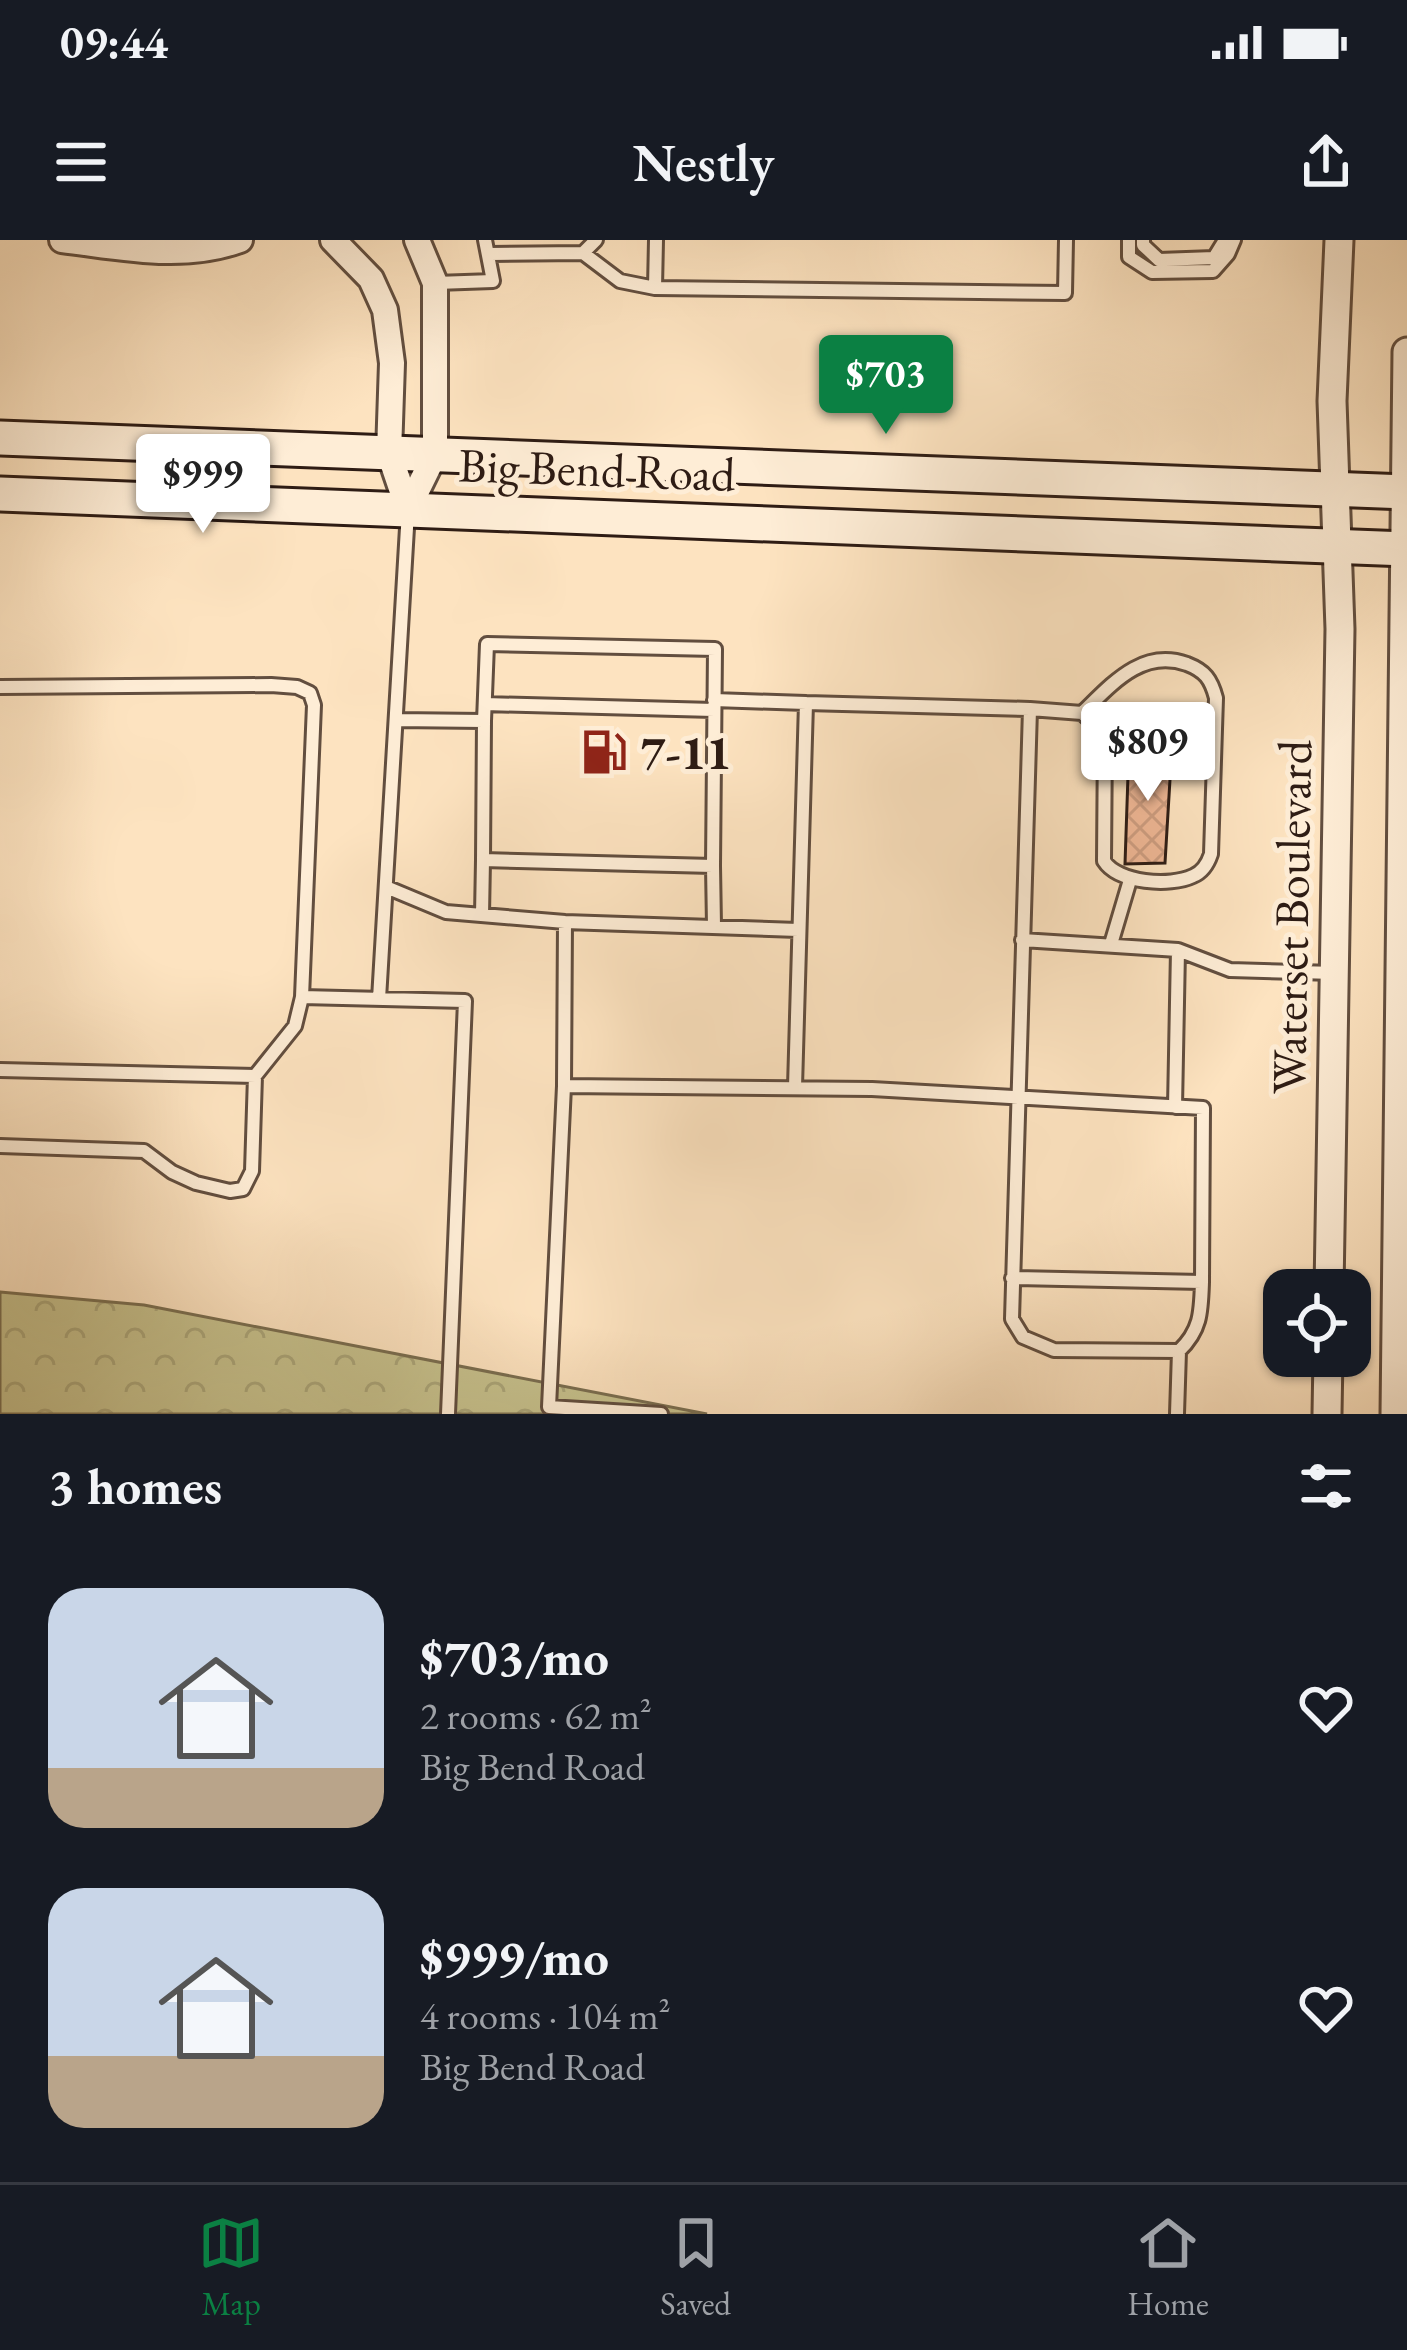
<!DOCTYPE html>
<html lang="en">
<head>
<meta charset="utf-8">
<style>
  body { margin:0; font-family:"EB Garamond",serif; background:#20242c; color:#f1f3f6; height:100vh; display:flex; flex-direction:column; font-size:45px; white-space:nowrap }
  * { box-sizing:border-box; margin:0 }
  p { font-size:39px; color:#9ea1a6 }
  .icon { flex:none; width:66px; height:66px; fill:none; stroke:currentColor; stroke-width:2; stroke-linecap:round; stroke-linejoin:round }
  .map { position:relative; height:1174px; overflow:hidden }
  .sheet { display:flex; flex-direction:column; background:#171b24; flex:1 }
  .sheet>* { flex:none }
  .controls { position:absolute; left:1263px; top:1029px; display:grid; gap:24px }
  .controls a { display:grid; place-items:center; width:108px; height:108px; border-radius:24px; background:#171b24; box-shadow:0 3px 9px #0004; font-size:60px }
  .price { position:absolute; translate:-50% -102px; padding:0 27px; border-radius:12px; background:#fff; color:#222; font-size:39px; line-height:78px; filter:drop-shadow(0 3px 6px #0008) }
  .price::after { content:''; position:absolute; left:50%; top:72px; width:36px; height:27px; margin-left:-18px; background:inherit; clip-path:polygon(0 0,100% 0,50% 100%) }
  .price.selected { background:#0b8043; color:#fff }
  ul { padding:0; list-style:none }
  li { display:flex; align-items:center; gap:36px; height:300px; padding:0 48px }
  li span { display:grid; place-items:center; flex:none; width:336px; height:240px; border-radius:36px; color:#555 }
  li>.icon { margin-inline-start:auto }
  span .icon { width:144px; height:144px; fill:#fffc; stroke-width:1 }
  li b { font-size:51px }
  h2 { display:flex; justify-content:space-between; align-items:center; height:144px; padding:0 48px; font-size:51px }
  .status { display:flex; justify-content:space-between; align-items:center; height:84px; padding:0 60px; background:#171b24; direction:ltr }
  .status svg { height:33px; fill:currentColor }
  header { display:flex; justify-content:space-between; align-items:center; height:156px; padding:0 48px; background:#171b24; font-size:54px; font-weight:600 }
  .dock { display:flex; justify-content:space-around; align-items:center; height:168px; border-top:3px solid #363941; background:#171b24; font-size:33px; color:#9ea1a6 }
  .dock a { display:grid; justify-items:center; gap:6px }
  .dock .selected { color:#0b8043 }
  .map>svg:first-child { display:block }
  .forest { fill:url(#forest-crowns); stroke:#7a6e50; stroke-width:3 }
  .building { fill:url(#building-cross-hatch); stroke:#2e1c14; stroke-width:3 }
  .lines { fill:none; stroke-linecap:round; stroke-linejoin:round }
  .service-casing { stroke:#624e3f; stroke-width:18 }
  .minor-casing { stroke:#624e3f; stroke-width:30 }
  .tertiary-casing { stroke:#624e3f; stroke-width:33 }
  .secondary-casing { stroke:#2e1c14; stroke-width:39 }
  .service { stroke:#feedd6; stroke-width:12 }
  .minor { stroke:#feedd6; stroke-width:24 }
  .tertiary { stroke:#feedd6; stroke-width:27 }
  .secondary { stroke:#feedd6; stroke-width:33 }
  .labels { text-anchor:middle; stroke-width:10; stroke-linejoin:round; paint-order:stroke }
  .street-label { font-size:48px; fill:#2e1c14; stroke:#feedd6 }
  .poi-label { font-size:48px; font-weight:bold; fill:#2e1c14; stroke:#feedd6; text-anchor:start }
</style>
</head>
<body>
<div class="status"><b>09:44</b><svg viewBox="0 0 49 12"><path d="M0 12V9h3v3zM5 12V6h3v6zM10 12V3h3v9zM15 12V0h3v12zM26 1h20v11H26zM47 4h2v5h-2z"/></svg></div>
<header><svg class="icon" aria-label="menu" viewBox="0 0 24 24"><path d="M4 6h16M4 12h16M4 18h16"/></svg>Nestly<svg class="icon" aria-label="share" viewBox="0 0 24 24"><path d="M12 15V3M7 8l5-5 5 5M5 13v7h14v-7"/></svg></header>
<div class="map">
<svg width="1407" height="1174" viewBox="0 0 1407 1174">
  <defs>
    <pattern id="forest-crowns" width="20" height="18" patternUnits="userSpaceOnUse" patternTransform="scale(3)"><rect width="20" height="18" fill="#c6c18d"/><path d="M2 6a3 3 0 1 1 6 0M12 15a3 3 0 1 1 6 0" fill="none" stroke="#aaa579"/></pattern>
    <pattern id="building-cross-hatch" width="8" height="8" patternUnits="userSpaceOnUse" patternTransform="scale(3)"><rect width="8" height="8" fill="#eeb694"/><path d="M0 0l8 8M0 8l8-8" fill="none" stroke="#cc9c7f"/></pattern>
  </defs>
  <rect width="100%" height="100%" fill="#fde3c0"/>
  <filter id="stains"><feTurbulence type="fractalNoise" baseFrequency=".00167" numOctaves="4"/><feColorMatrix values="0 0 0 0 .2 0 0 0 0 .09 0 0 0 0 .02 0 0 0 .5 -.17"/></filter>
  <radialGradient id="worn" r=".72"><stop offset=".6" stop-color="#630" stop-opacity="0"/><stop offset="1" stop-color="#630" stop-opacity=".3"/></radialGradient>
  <path class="forest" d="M0,1052L144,1065L707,1174H0Z"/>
  <path class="building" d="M1129,506H1172L1165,623L1125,624Z"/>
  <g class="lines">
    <g class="service-casing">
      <path id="service" d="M656,0L655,48L1065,53L1066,0
        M1129,0V17L1152,32L1213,31L1228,14L1234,0
        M1143,0V5L1159,20L1214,18L1225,0
        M583,13L620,41L655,48
        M490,14L583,13L596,0
        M436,43L493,41L485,0
        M0,447L271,445L297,447L310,453L314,465L302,757
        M714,460L806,463
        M485,464L714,470
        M1030,469L1082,473C1112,444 1142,408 1187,424C1205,431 1211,439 1216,458L1211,614C1208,623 1203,632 1193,636C1170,647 1118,643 1104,621L1105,494L1082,473
        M396,480L484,481L487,404L715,409L713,626L483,620L484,481
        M713,626L714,686
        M386,647L446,672L565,682L798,690
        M482,675L483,620
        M565,682L564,846L872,849L1203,868L1202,1042L1012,1038
        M1022,700L1178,710L1230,730L1335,733
        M1111,704L1130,640
        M379,759L408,271
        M0,830L255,836
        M564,846L549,1167L661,1174
        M795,847L806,463L1030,469L1012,1079L1023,1097L1054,1110L1179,1111C1201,1090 1201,1072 1202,1042
        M1175,867L1178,710
        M0,906L144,911L172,932L196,943L230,951L243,949L252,931L255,836L295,786L302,757L465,761L448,1174
        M1177,1174L1179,1111"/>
    </g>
    <g class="minor-casing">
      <path id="minor" d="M62,0C121,7 182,21 240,0
        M333,0L371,39L385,70L392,123L389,213L408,269
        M408,269L435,214V43L417,0"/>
    </g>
    <g class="tertiary-casing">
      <path id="tertiary" d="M1329,1050L1340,389L1332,161L1339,0
        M1327,1174L1328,1116
        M1395,1174L1407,112"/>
    </g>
    <g class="secondary-casing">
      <path id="secondary" d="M0,198L1407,252
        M0,254L1407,309"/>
    </g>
    <use href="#service" class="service"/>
    <use href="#minor" class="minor"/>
    <use href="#tertiary" class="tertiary"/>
    <use href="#secondary" class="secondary"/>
  </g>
  <defs>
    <g id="fuel-bare" transform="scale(3.6)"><path d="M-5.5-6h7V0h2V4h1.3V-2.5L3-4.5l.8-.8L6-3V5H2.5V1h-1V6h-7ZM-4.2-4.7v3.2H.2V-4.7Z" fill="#8f2418" stroke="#feedd6" stroke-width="2.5" paint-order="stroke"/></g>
  </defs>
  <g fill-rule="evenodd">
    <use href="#fuel-bare" x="604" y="512"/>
  </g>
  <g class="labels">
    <g class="street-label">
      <text transform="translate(597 229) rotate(2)" y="17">Big Bend Road</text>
      <text transform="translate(1291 677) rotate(-89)" y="17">Waterset Boulevard</text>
    </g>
    <g class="poi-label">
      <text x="640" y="529">7-11</text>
    </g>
  </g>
  <rect width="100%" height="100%" filter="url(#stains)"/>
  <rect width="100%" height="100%" fill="url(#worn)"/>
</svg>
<div class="controls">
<a><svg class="icon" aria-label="locate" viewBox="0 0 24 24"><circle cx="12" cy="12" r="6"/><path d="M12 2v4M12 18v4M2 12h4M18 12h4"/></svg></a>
</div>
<b class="price selected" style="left:886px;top:197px">$703</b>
<b class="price" style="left:203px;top:296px">$999</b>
<b class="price" style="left:1148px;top:564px">$809</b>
</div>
<section class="sheet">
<h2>3 homes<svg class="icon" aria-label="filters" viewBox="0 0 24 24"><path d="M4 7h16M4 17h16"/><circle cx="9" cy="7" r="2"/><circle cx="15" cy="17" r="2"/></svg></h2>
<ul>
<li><span style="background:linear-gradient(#c9d6e8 75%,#b9a48a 0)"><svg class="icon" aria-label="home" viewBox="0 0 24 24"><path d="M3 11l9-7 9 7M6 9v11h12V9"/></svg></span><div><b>$703/mo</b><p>2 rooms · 62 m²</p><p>Big Bend Road</p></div><svg class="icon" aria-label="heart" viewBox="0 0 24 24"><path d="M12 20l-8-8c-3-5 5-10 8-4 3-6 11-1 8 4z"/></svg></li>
<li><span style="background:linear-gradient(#c9d6e8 70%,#b9a48a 0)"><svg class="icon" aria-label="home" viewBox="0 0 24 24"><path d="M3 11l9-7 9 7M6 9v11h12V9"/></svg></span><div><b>$999/mo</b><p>4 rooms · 104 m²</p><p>Big Bend Road</p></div><svg class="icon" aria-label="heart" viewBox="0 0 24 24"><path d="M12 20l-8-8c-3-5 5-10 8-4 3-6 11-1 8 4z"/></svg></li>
</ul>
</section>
<nav class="dock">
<a class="selected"><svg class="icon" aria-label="map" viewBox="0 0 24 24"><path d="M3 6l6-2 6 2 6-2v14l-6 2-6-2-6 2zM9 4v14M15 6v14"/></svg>Map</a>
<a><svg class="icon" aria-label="saved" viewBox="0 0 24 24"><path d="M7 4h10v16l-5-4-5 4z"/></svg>Saved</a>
<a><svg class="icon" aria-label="home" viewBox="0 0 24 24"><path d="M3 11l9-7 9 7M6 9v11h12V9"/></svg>Home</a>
</nav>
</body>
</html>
